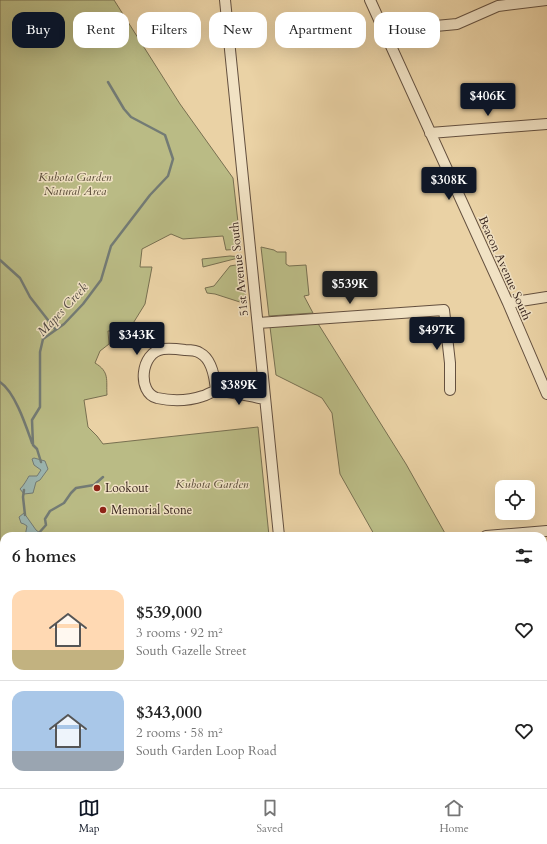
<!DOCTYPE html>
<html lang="en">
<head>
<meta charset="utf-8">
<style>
  body { margin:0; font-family:Cardo,serif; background:#f2f2f2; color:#222; height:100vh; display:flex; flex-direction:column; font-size:15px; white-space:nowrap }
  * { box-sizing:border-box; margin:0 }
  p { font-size:13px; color:#767676 }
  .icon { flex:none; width:22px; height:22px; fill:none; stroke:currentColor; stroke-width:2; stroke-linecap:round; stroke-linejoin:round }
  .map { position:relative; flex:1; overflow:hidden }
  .drawer { position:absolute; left:0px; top:532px; width:547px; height:256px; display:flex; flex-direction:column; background:#fff; border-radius:12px 12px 0 0; box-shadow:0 4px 16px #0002 }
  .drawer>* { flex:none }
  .banner { position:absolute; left:12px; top:12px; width:523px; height:36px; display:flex; gap:8px }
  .tools { position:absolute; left:495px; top:480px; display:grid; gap:8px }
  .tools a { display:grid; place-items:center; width:40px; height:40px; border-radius:8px; background:#fff; box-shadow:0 4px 16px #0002; font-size:20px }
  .price { position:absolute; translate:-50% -34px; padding:0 9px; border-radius:4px; background:#111827; color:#fff; font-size:13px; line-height:26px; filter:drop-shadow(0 1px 2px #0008) }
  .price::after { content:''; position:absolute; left:50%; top:24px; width:12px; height:9px; margin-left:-6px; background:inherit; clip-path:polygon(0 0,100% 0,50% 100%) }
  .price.selected { background:#222; color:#fff }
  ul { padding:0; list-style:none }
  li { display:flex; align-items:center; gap:12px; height:100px; padding:0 12px }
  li+li { border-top:1px solid #e0e0e0 }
  li span { display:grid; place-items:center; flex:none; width:112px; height:80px; border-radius:12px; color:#555 }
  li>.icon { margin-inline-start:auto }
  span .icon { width:48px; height:48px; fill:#fffc; stroke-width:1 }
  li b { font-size:17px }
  h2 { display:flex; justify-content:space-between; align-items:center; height:48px; padding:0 12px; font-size:17px }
  .pill { padding:0 14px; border-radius:12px; background:#fff; box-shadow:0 4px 16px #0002; font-size:14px; line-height:36px }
  .pill.selected { background:#111827; color:#fff }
  .tabs { display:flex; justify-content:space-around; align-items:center; height:56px; border-top:1px solid #e0e0e0; background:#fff; font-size:11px; color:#767676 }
  .tabs a { display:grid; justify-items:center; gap:2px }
  .tabs .selected { color:#111827 }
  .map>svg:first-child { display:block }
  .green { fill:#babb85; stroke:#787051 }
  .water { fill:#9bb5b0; stroke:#737b75 }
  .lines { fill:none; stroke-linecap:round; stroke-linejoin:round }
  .stream { stroke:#737b75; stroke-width:2.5 }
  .minor-casing { stroke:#64503f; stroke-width:12 }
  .major-casing { stroke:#37241d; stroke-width:15 }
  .minor { stroke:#f1e2c4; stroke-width:10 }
  .major { stroke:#e5b972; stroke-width:13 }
  .poi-dot { fill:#8f2418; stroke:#f1e2c4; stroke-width:1.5 }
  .labels { text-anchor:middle; stroke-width:3; stroke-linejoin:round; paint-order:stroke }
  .park-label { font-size:12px; font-style:italic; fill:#584a37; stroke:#f1e2c4 }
  .street-label { font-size:12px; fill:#37241d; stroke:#f1e2c4 }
  .poi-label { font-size:12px; fill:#37241d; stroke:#f1e2c4; text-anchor:start }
  .water-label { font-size:13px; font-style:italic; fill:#504842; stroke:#f1e2c4 }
</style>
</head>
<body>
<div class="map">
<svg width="547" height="788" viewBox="0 0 547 788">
  <rect width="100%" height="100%" fill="#ead2a5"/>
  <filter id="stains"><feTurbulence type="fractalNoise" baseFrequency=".005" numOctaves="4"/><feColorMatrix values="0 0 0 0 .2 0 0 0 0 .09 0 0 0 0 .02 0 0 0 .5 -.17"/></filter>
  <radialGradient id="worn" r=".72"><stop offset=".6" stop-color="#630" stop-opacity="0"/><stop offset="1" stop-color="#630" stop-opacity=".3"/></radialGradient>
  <path class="green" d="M0,0H114L180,104L233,178L241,249L226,250L223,236L183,239L171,234L142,249L140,267H152L145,304L132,325L120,331H108L109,344L100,351L95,363C110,372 106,380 107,395L84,400L88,427L97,436L103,444L258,427L269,536H4V658L0,655Z
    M261,247L274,250L277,252H286V264L289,266L306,265L309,295L304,296L313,313L269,316Z
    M230,256L242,257L203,267L202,259Z
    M242,264L246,304L215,294L207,293L205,288L214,286L230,266Z
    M317,322L406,464L446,535L375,536L340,474L332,413L322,398L276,375L270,327Z
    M543,690L547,696V788H501L500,784H543Z"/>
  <path class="water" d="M34,458L45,461L48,469L40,480L36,482L33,493L24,494L20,489C24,485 26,481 29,476H37L41,470L34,465L32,459Z
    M24,513L36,530L44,536H25L27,526L24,524L21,523L19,517Z"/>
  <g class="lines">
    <path class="stream" d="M0,260L20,278L30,297L55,329
      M0,382C15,392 26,426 32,443
      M41,462L37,449L33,445L32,420L40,407V352L43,339L64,324L83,304L101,280L111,246L150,195L168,176L173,159L165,135L131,117L124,109L108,82
      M24,490L23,497L25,515
      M38,534L46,525L45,519L50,511L64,503L71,493L76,488L94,485L103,477"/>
    <g class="minor-casing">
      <path id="minor" d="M225,0L279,536
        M370,0L508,303L547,394
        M382,31L457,24L498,6L547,0
        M430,133L547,124
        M508,303L547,297
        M258,323L444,310L450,363V390
        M216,391C215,379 212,359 200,353C196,350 189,350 185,350C178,349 170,348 163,349C140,352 137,393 157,398C171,401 188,401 203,396C207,395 212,391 217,391C230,391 252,397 265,399
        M486,536L547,531
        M75,784L76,788
        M305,784V788
        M398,784L399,788
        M495,784V788"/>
    </g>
    <g class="major-casing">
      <path id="major" d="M0,673L4,677
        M140,784L145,788"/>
    </g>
    <use href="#minor" class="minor"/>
    <use href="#major" class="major"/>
  </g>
  <g class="poi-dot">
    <circle cx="97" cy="488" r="4"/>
    <circle cx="103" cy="510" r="4"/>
  </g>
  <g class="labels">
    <g class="park-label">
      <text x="75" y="181">Kubota Garden<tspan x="75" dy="14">Natural Area</tspan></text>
      <text x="212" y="488">Kubota Garden</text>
    </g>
    <g class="street-label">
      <text transform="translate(505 268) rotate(66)" y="4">Beacon Avenue South</text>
      <text transform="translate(239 269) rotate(-96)" y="4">51st Avenue South</text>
    </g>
    <g class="poi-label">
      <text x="105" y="492">Lookout</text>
      <text x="111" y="514">Memorial Stone</text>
    </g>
    <g class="water-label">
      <text transform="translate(62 309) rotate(-47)" y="5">Mapes Creek</text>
    </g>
  </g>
  <rect width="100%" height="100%" filter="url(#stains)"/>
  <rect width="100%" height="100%" fill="url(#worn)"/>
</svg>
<div class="tools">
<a><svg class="icon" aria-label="locate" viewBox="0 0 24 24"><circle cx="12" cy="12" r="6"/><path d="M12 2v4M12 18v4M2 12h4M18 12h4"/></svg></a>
</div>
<b class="price" style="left:488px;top:117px">$406K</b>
<b class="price" style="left:449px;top:201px">$308K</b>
<b class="price selected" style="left:350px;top:305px">$539K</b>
<b class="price" style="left:437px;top:351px">$497K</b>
<b class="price" style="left:137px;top:356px">$343K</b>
<b class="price" style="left:239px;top:406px">$389K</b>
<div class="banner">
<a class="pill selected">Buy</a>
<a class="pill">Rent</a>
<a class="pill">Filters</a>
<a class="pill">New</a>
<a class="pill">Apartment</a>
<a class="pill">House</a>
</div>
<section class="drawer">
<h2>6 homes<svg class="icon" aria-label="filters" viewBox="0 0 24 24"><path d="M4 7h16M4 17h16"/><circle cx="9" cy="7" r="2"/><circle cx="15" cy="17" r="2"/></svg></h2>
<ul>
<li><span style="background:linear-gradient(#ffd9b3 75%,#c2b280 0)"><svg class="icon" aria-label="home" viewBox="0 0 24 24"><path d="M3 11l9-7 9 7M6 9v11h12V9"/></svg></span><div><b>$539,000</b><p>3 rooms · 92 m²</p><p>South Gazelle Street</p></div><svg class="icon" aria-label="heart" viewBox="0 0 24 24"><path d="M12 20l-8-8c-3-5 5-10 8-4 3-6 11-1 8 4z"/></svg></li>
<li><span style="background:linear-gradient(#a9c7e8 75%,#9aa5b1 0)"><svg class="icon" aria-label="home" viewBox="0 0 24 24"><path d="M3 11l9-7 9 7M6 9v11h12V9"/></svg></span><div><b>$343,000</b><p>2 rooms · 58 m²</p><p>South Garden Loop Road</p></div><svg class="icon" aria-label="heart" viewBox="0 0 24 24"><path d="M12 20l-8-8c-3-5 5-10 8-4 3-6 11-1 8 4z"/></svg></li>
</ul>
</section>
</div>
<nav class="tabs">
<a class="selected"><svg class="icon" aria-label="map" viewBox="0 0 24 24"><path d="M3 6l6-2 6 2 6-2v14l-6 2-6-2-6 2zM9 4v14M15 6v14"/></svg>Map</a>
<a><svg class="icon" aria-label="saved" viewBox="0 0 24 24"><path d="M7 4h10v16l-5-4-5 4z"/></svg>Saved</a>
<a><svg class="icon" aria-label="home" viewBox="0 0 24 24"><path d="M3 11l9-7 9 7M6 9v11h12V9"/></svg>Home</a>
</nav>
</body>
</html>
